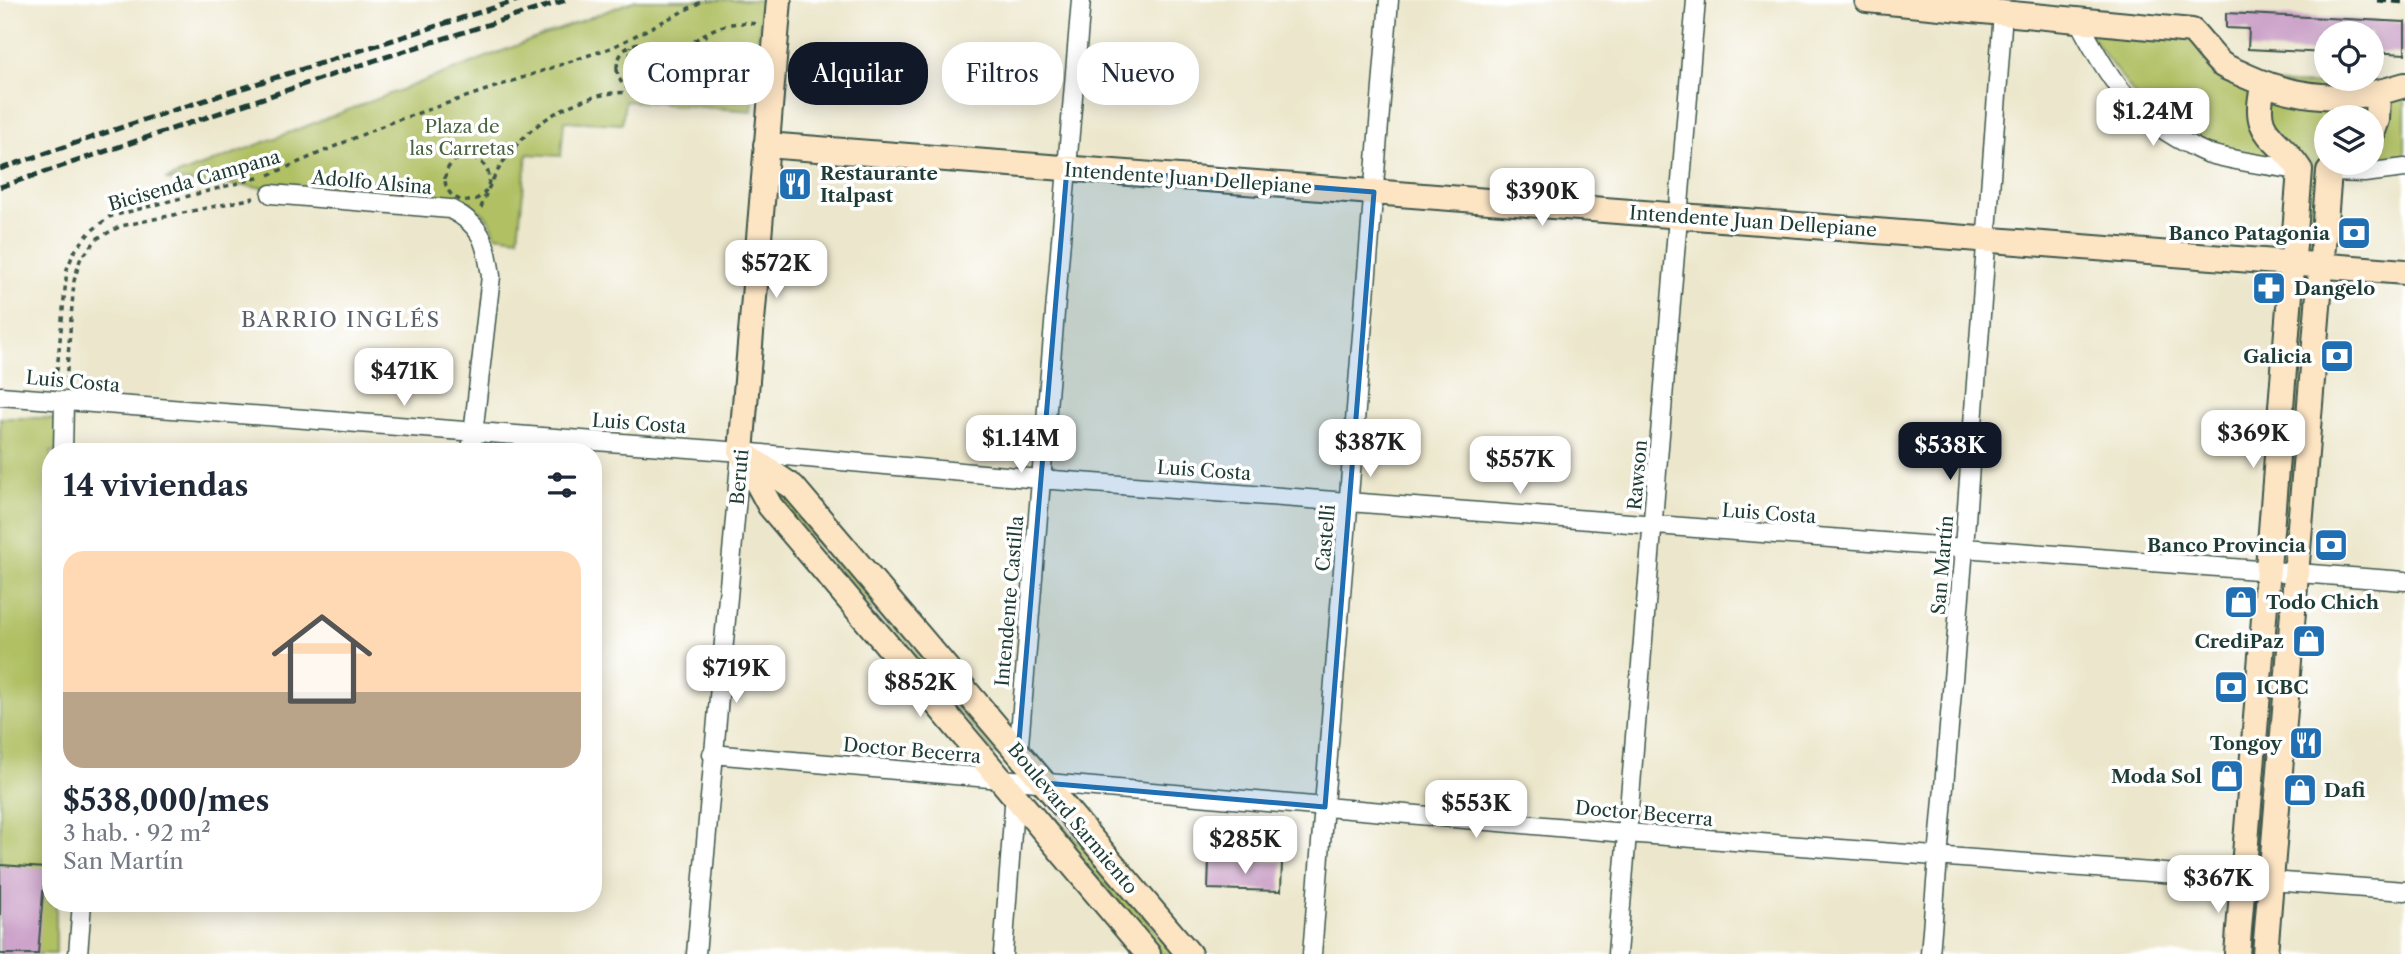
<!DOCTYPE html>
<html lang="es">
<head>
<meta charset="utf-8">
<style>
  body { margin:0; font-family:"Libre Caslon Text",serif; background:#f2f2f3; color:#1f2937; height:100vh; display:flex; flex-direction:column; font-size:26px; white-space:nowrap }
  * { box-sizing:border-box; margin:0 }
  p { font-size:23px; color:#747a83 }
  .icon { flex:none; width:38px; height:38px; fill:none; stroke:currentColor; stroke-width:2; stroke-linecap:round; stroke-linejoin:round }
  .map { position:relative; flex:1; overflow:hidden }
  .panel { position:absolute; left:42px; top:443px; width:560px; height:469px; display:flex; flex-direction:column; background:#fff; border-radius:28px; box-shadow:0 4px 18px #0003 }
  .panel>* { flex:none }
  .top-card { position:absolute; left:623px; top:42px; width:665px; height:63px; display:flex; gap:14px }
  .tools { position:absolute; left:2314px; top:21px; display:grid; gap:14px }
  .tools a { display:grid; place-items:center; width:70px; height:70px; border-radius:50%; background:#fff; box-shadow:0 4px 18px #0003; font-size:35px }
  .price { position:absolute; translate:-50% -60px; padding:0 16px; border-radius:14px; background:#fff; color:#222; font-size:23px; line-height:46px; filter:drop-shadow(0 2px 4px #0008) }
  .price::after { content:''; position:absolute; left:50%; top:42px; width:21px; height:16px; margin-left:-10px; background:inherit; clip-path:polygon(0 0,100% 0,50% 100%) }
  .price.selected { background:#111827; color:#fff }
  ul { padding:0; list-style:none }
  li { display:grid; align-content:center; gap:14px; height:371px; padding:0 21px }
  li span { display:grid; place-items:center; height:217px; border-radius:21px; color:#555 }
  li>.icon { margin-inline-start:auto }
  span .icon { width:126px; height:126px; fill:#fffc; stroke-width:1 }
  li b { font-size:30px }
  h2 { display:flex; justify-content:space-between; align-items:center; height:84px; padding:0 21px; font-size:30px }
  .tag { padding:0 24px; border-radius:28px; background:#fff; box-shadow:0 4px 18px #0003; font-size:24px; line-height:63px }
  .tag.selected { background:#111827; color:#fff }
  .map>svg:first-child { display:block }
  .green { fill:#b0c063; stroke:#687e4c; stroke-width:2; fill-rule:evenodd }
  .building { fill:#cca3c9 }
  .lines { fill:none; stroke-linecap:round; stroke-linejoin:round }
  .street-casing { stroke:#3e564b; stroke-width:21 }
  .secondary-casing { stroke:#3e564b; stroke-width:28 }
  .path { stroke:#3e564b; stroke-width:3.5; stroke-dasharray:5 5; stroke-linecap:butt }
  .street { stroke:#fff; stroke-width:18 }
  .secondary { stroke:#fde5c4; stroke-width:24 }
  .rail { stroke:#1f3d34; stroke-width:5; stroke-dasharray:10 5; stroke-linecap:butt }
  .marked { fill:#1f6fb2; fill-opacity:0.2; stroke:#1f6fb2; stroke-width:5; stroke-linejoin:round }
  .labels { text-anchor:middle; stroke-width:7; stroke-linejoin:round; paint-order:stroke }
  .park-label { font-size:19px; fill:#4a6442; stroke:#fff }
  .poi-label { font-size:19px; font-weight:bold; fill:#1f3d34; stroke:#fff; text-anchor:end }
  .street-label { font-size:19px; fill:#1f3d34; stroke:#fff }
  .neighbourhood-label { font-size:21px; letter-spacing:2px; fill:#5c6168; stroke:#fff }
</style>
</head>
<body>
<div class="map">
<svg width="2405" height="954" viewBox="0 0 2405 954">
  <rect width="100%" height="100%" fill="#fff"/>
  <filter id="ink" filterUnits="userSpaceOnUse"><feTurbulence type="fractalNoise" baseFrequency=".0143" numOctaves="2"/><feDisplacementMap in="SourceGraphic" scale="14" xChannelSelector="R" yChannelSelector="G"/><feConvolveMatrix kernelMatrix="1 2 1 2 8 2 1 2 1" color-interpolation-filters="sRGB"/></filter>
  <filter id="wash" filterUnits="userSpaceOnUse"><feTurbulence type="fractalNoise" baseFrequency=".00686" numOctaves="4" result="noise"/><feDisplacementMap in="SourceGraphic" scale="28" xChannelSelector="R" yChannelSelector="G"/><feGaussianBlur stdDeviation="1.57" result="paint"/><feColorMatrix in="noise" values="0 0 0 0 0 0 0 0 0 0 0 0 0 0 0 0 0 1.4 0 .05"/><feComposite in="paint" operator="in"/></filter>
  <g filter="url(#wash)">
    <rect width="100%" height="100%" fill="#ece7cc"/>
    <path class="green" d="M636,0H762L752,111L625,101L622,124L564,121L561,156L527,154L518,238L495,235C490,213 477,207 456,202L165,180Z
      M2078,20L2192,31L2264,84L2405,85V168L2329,173L2312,241L2308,243L2305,241L2300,170L2265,166L2162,131ZM2326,117H2371V163H2326Z
      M2304,299L2307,301L2287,535L2284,537L2280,535L2300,301Z
      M0,418H43L64,421V451L51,452V903H56V954H0Z
      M784,495L1002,751L1000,754L996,755L779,499Z
      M2280,604L2283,606L2264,840L2260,842L2256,840L2276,605Z
      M1058,818L1176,954H1162L1054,826V819Z"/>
    <g id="blocks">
      <path class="building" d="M2226,13L2405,22V54L2371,52V33H2326V53L2248,49L2249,29L2226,28Z
        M1209,860L1282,862L1281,891L1208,889Z
        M0,865L45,868L38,954H0Z"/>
    </g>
  </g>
  <g filter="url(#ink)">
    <use href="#blocks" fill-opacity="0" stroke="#3e564b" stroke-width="2"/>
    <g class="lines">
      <g class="street-casing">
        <path id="street" d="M2078,20C2106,74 2130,114 2186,143C2194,147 2202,152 2210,154C2240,162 2270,166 2300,170
          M2329,172L2364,173L2405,168
          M271,194L450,209C482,225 486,242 491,276L471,452
          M0,396L741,452L1040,479L2405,581
          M63,452L64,402
          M712,754L1626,833L2405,891
          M1018,757L1081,0
          M78,954L82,903
          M696,954L741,452
          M1003,954L1015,792
          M1312,954L1389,0
          M1617,954L1696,0
          M1930,954L1964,548L2003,12"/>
      </g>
      <g class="secondary-casing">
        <path id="secondary" d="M1867,0L2192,31C2202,41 2211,55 2221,64C2228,69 2238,72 2246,76C2299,100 2350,103 2405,85
          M2371,137L2377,120L2378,94
          M766,145L2405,272
          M741,452L793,487L1189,954
          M741,452L779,0
          M743,456L770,506L1148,954
          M2237,954L2300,170C2278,135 2249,137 2264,84
          M2265,954L2329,172L2338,163"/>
      </g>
      <path class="path" d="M704,33L741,85
        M617 68a25 25 0 1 1 50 0a25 25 0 1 1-50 0Z
        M667,70C689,39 719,18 757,24
        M664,79L749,87
        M628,87L631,46
        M445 179a22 22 0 1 1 44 0a22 22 0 1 1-44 0Z
        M269,175L389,123L613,47L705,0
        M481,208C500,149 545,106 607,94C617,92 629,93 639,92
        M56,381L67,269L74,252L90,232L109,217L261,177
        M66,382L74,281L80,260L98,238L121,226L254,198"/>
      <use href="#street" class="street"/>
      <use href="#secondary" class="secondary"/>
      <path class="rail" d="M2377,0L2405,2
        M0,169L143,120L518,0
        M0,187L376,60L566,0"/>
    </g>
  </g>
  <path class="marked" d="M1067,168L1374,192L1325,807L1044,783L1018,753Z"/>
  <defs>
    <g id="restaurant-square" transform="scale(1.75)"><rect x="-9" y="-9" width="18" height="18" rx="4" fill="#1f6fb2" stroke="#fff"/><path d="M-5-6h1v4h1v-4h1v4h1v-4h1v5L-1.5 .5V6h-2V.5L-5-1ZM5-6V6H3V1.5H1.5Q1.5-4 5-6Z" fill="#fff"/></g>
    <g id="bank-square" transform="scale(1.75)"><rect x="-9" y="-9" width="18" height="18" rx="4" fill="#1f6fb2" stroke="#fff"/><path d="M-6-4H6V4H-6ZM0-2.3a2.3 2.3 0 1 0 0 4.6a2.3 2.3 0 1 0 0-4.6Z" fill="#fff"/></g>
    <g id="pharmacy-square" transform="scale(1.75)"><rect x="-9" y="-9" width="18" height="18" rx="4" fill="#1f6fb2" stroke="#fff"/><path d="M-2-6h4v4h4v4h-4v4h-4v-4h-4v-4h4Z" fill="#fff"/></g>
    <g id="shop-square" transform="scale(1.75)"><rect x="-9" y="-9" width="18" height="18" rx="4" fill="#1f6fb2" stroke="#fff"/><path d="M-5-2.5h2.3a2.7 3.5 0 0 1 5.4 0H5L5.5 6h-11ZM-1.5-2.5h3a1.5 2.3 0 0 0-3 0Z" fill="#fff"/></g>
  </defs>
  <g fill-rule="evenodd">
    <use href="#restaurant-square" x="795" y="184"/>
    <use href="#bank-square" x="2354" y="233"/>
    <use href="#pharmacy-square" x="2269" y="288"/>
    <use href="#bank-square" x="2337" y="356"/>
    <use href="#bank-square" x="2331" y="545"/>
    <use href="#shop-square" x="2241" y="602"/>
    <use href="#shop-square" x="2309" y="641"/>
    <use href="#bank-square" x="2231" y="687"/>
    <use href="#restaurant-square" x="2306" y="743"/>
    <use href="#shop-square" x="2227" y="776"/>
    <use href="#shop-square" x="2300" y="790"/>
  </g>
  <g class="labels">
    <g class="park-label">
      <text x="462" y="133">Plaza de<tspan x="462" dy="22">las Carretas</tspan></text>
    </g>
    <g class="poi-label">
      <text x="820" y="180" text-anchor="start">Restaurante<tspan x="820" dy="22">Italpast</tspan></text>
      <text x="2330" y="240">Banco Patagonia</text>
      <text x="2294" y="295" text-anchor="start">Dangelo</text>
      <text x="2312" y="363">Galicia</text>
      <text x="2306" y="552">Banco Provincia</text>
      <text x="2266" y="609" text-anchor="start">Todo Chich</text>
      <text x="2284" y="648">CrediPaz</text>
      <text x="2256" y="694" text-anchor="start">ICBC</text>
      <text x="2282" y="750">Tongoy</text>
      <text x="2202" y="783">Moda Sol</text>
      <text x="2324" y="797" text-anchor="start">Dafi</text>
    </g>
    <g class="street-label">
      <text transform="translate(1188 178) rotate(4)" y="7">Intendente Juan Dellepiane</text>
      <text transform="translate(194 180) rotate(-16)" y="7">Bicisenda Campana</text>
      <text transform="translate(372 182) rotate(5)" y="7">Adolfo Alsina</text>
      <text transform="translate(1753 221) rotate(4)" y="7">Intendente Juan Dellepiane</text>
      <text transform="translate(73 381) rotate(5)" y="7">Luis Costa</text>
      <text transform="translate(639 423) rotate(4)" y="7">Luis Costa</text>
      <text transform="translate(1204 470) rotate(4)" y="7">Luis Costa</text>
      <text transform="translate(1637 475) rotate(-85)" y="7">Rawson</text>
      <text transform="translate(739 477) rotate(-85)" y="7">Beruti</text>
      <text transform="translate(1769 513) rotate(4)" y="7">Luis Costa</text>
      <text transform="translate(1325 538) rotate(-85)" y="7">Castelli</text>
      <text transform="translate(1942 565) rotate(-85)" y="7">San Martín</text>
      <text transform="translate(1009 601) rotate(-85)" y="7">Intendente Castilla</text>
      <text transform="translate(912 750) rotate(5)" y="7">Doctor Becerra</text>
      <text transform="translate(1644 813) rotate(5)" y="7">Doctor Becerra</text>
      <text transform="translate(1073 818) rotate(50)" y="7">Boulevard Sarmiento</text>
    </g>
    <g class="neighbourhood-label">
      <text x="341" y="327">BARRIO INGLÉS</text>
    </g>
  </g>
</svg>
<div class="tools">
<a><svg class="icon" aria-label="locate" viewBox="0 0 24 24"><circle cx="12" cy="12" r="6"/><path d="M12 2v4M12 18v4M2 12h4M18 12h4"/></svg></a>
<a><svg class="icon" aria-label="layers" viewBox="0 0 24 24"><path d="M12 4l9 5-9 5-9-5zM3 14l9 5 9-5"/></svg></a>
</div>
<b class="price" style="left:2153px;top:148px">$1.24M</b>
<b class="price" style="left:1542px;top:228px">$390K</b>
<b class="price" style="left:776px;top:300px">$572K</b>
<b class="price" style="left:404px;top:408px">$471K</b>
<b class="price" style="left:2253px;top:470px">$369K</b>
<b class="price" style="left:1021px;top:475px">$1.14M</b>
<b class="price" style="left:1370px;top:479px">$387K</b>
<b class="price selected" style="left:1950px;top:482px">$538K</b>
<b class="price" style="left:1520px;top:496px">$557K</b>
<b class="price" style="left:736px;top:705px">$719K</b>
<b class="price" style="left:920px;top:719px">$852K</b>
<b class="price" style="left:1476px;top:840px">$553K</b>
<b class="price" style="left:1245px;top:876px">$285K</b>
<b class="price" style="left:2218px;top:915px">$367K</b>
<div class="top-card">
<a class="tag">Comprar</a>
<a class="tag selected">Alquilar</a>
<a class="tag">Filtros</a>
<a class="tag">Nuevo</a>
</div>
<section class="panel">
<h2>14 viviendas<svg class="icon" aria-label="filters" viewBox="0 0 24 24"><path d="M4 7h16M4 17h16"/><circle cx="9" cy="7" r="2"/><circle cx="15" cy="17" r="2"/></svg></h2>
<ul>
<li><span style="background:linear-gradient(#ffd9b3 65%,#b9a48a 0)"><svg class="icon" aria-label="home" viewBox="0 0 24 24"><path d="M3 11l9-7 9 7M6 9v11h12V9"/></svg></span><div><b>$538,000/mes</b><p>3 hab. · 92 m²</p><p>San Martín</p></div></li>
</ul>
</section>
</div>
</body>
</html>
